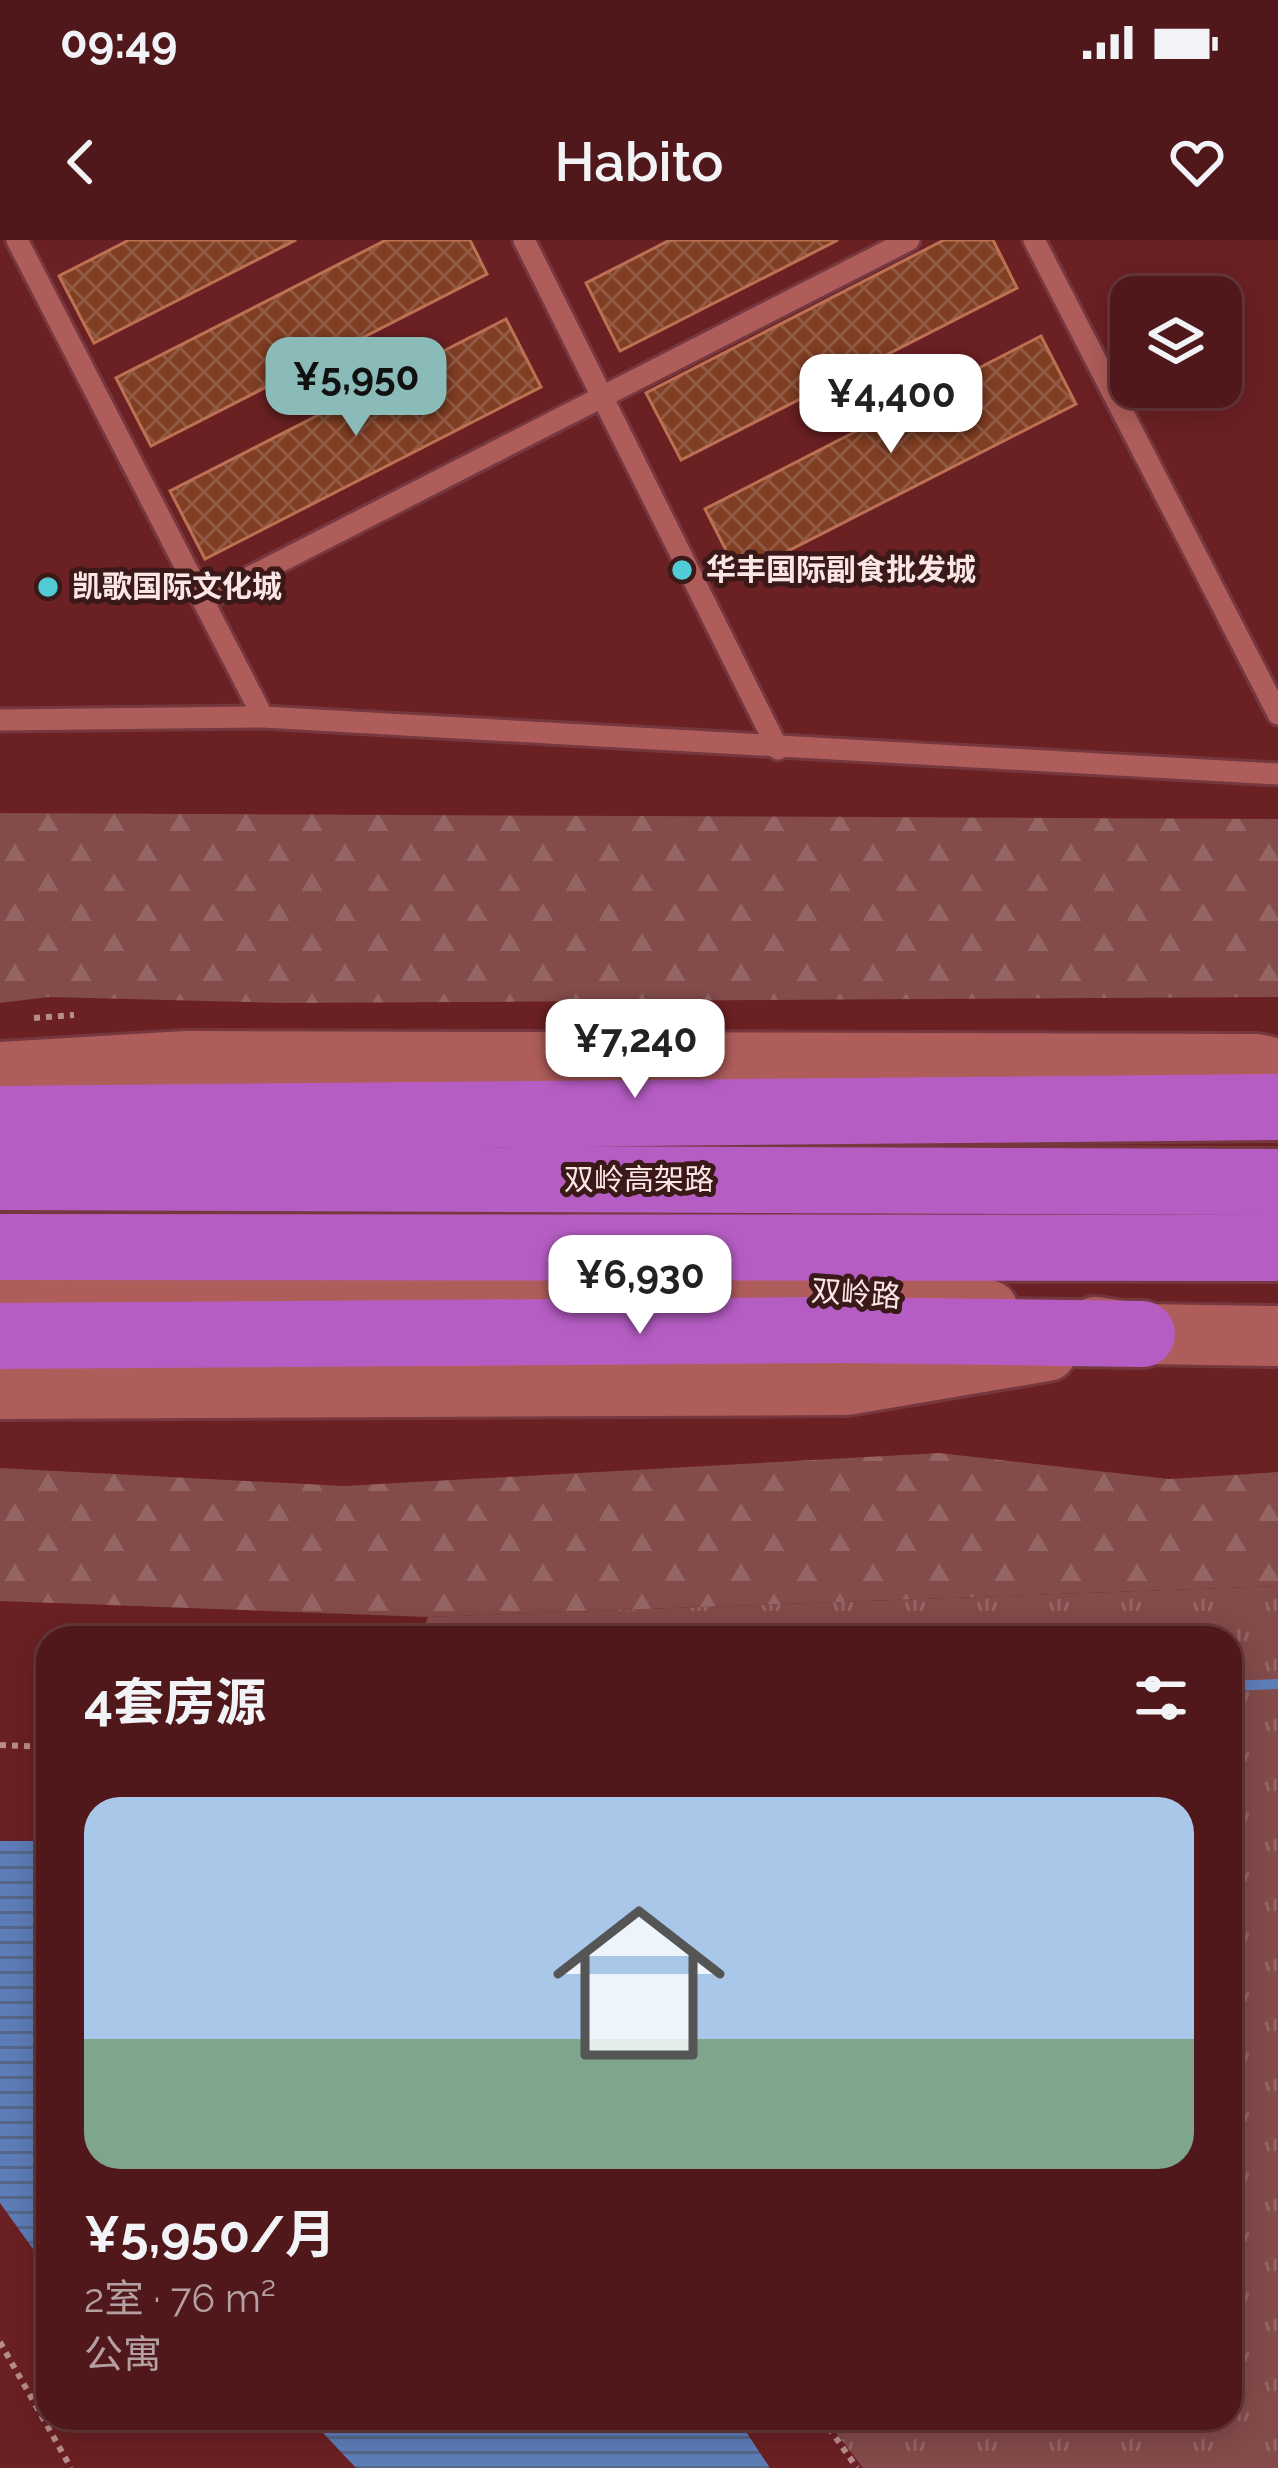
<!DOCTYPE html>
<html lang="zh">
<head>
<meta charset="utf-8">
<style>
  body { margin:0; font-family:Raleway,"Noto Sans SC",sans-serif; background:#562123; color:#f1f3f6; height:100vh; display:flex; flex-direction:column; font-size:45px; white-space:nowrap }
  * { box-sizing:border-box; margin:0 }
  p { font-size:39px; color:#b4a0a2 }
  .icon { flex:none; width:66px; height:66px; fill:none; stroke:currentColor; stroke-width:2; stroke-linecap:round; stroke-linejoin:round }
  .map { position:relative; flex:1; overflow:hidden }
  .details { position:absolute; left:36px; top:1386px; width:1206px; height:804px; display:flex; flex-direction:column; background:#50181a; border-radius:36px; box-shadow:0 6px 30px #0003,0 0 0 3px #673739 }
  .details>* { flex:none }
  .tools { position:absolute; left:1110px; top:36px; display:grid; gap:24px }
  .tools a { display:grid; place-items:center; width:132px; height:132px; border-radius:24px; background:#50181a; box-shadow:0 6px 30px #0003,0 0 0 3px #673739; font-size:60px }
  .price { position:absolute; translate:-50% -102px; padding:0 27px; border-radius:24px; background:#fff; color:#222; font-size:39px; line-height:78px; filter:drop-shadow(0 3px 6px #0008) }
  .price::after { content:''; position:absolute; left:50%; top:72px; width:36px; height:27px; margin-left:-18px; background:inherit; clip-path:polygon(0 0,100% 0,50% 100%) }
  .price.current { background:#8bbbb9; color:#111 }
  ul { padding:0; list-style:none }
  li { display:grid; align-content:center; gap:24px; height:636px; padding:0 48px }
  li span { display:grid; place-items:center; height:372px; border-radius:36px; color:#555 }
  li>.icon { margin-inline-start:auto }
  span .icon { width:216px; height:216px; fill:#fffc; stroke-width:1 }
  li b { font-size:51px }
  h2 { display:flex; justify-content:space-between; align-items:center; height:144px; padding:0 48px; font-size:51px }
  .status { display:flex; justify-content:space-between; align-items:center; height:84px; padding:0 60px; background:#50181a; direction:ltr }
  .status svg { height:33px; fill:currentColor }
  header { display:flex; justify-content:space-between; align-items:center; height:156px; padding:0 48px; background:#50181a; font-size:54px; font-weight:600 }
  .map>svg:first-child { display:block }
  .grass { fill:url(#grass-tufts) }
  .forest { fill:url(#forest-firs) }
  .water { fill:url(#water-rules) }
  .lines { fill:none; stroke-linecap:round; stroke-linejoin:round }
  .stream { stroke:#5d7db8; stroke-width:10 }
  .building { fill:url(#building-cross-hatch); stroke:#bd7153; stroke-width:3 }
  .lane-casing { stroke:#76373f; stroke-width:27 }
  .secondary-casing { stroke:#76373f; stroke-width:66 }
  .highway-casing { stroke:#76373f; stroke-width:72 }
  .path { stroke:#b88b8c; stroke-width:6; stroke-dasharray:6 6; stroke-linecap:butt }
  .lane { stroke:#ae5d5b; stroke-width:21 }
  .secondary { stroke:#ae5d5b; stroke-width:60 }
  .highway { stroke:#b65dc4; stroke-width:66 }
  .poi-dot { fill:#51ccd5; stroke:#3a1918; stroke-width:4.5 }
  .labels { text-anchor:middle; stroke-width:10; stroke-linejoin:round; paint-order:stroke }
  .poi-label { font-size:30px; font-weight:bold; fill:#fae6e5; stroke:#3a1918; text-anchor:start }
  .street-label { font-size:30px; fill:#fae6e5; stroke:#3a1918 }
</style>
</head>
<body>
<div class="status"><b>09:49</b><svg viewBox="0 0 49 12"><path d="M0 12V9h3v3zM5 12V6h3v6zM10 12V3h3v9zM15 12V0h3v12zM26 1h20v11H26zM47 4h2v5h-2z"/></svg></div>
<header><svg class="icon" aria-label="back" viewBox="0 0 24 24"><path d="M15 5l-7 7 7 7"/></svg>Habito<svg class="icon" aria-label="heart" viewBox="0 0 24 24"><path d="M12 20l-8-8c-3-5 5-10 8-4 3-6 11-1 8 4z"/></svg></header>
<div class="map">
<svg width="1278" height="2228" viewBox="0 0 1278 2228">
  <defs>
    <pattern id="grass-tufts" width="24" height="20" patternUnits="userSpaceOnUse" patternTransform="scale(3)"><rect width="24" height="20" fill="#834b4a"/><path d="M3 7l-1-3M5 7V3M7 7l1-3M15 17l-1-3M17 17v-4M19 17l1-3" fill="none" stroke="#956564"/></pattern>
    <pattern id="forest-firs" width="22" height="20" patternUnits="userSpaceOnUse" patternTransform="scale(3)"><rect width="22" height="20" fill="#834b4a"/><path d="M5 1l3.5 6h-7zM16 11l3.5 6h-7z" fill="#956564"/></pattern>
    <pattern id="water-rules" width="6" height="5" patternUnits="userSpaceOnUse" patternTransform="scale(3)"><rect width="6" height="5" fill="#5d7db8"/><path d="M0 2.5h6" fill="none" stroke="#56678a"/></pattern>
    <pattern id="building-cross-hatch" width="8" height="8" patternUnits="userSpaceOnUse" patternTransform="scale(3)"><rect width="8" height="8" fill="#803e23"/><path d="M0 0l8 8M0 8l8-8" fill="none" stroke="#935a43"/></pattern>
  </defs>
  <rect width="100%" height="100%" fill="#6b2023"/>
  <path class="grass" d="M1278,1346V2228H863L825,2178H1230V1398H420L428,1377Z"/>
  <path class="forest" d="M0,573L1278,579V757L283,763L49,757L0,763Z
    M939,1213L1169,1239L1278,1232V1346L428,1377L0,1361V1228L344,1246Z"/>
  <path class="water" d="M0,1601H48V2030L0,1963Z
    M309,2178H737L770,2228H356Z"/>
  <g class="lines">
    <path class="stream" d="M1230,1446L1278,1444"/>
  </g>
  <path class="building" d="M129,0H296L94,103L59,36Z
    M386,0H470L487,34L151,206L116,138Z
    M670,0H838L620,111L586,43Z
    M944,0H993L1017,48L681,220L646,153Z
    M506,79L541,147L205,319L170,251Z
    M1041,96L1076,164L739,336L705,269Z"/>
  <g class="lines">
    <g class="lane-casing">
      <path id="lane" d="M17,0L263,477
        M524,0L778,509
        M1034,0L1278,474
        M203,361L909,0
        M0,480L263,477L1278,534"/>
    </g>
    <g class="secondary-casing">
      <path id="secondary" d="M0,832L186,821L1256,824L1278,829
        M0,1044L859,1050L988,1070
        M1095,1087L1142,1094L1278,1096
        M0,1149L847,1145L1047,1111"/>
    </g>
    <g class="highway-casing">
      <path id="highway" d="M0,879L1278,867
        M0,937L1278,942
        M0,1007L1278,1008
        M0,1096L844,1090L1142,1094"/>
    </g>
    <path class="path" d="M34,778L74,775
      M0,1505L48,1507
      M0,2102L71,2228
      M822,2178L857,2228"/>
    <use href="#lane" class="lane"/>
    <use href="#secondary" class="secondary"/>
    <use href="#highway" class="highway"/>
  </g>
  <g class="poi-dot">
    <circle cx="682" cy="330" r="12"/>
    <circle cx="48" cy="347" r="12"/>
  </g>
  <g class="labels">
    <g class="poi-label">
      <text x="706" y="340">华丰国际副食批发城</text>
      <text x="72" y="357">凯歌国际文化城</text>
    </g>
    <g class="street-label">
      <text x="639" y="950">双岭高架路</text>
      <text transform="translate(856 1054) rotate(4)" y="10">双岭路</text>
    </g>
  </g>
</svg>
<div class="tools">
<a><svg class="icon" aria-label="layers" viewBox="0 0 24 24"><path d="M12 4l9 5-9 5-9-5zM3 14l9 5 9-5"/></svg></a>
</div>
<b class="price current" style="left:356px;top:199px">¥5,950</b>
<b class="price" style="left:891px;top:216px">¥4,400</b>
<b class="price" style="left:635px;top:861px">¥7,240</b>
<b class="price" style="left:640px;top:1097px">¥6,930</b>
<section class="details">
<h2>4套房源<svg class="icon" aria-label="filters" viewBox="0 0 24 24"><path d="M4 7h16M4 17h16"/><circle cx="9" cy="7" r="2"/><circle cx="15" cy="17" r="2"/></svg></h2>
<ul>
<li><span style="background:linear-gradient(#a9c7e8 65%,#7fa58c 0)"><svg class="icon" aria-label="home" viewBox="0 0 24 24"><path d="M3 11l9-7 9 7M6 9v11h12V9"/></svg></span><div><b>¥5,950/月</b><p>2室 · 76 m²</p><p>公寓</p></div></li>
</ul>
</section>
</div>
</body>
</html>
